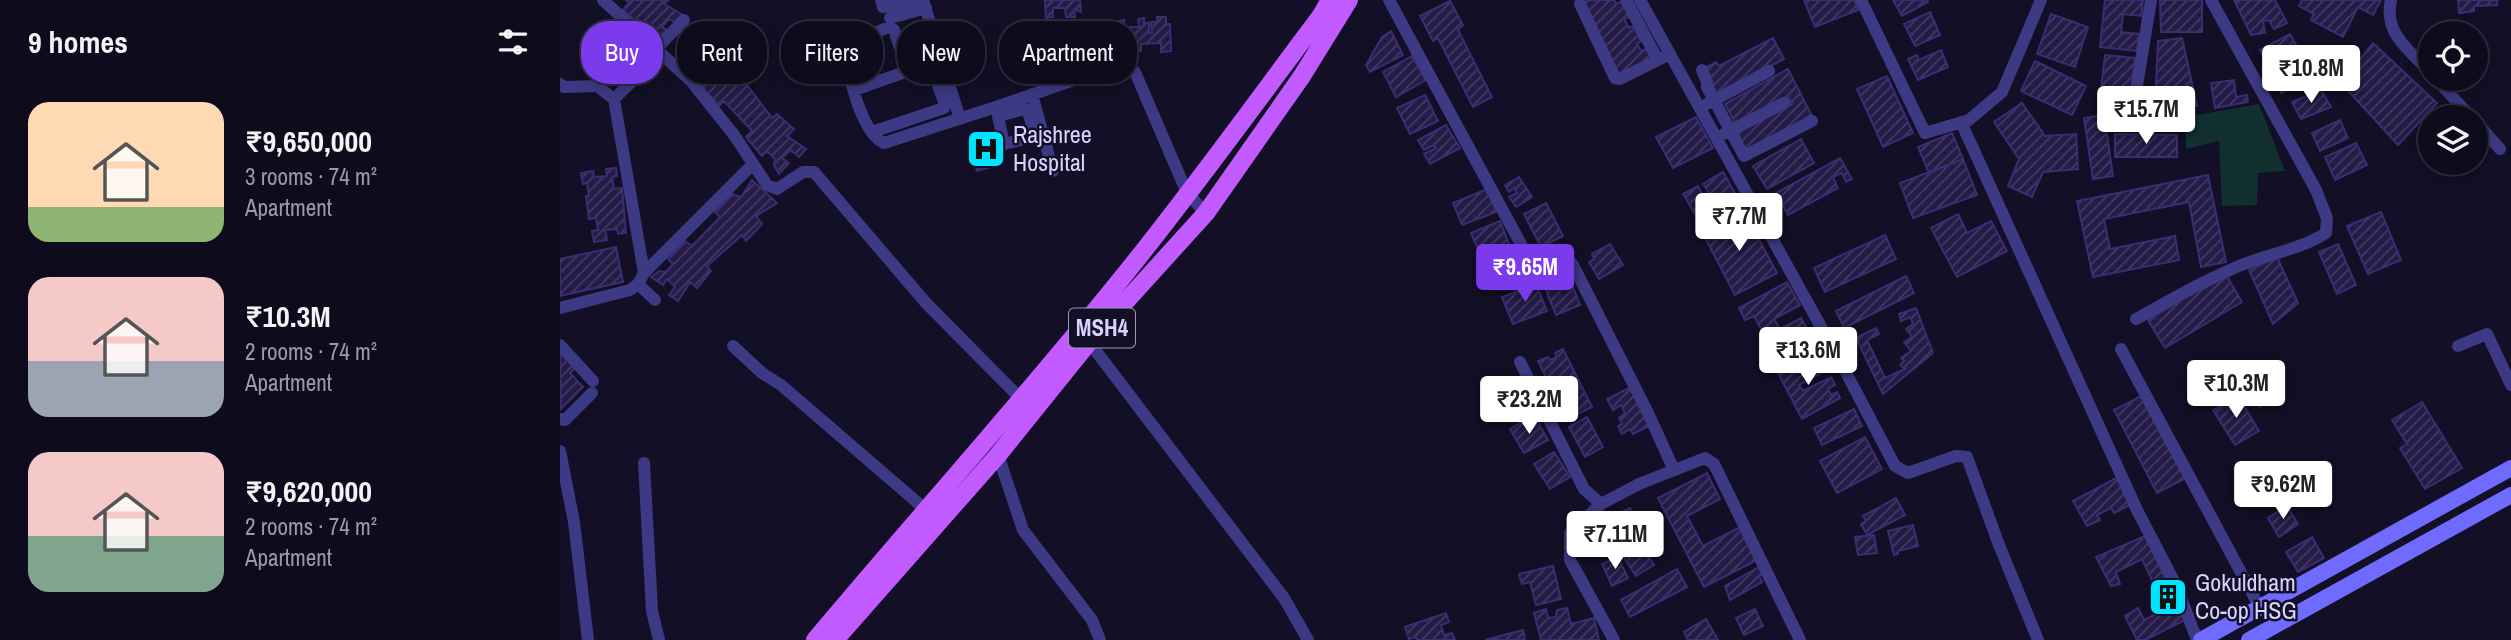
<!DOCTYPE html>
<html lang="en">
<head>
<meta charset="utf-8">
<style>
  body { margin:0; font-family:"Archivo Narrow",sans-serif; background:#1c1929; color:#f1f3f6; height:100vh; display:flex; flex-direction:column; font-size:26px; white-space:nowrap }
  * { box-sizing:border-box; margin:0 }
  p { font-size:23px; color:#9b9ba3 }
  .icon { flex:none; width:38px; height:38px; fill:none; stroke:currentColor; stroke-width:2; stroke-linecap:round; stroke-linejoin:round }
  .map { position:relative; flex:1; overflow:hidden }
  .side { display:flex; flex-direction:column; background:#0e0b1c; width:560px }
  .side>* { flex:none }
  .guide { position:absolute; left:21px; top:21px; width:665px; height:63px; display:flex; gap:14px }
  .tools { position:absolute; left:1858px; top:21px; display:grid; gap:14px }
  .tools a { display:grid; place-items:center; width:70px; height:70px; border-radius:50%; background:#0e0b1c; box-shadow:0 4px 18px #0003,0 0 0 2px #2e2b3b; font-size:35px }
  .price { position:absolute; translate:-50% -60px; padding:0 16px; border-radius:7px; background:#fff; color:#222; font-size:23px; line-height:46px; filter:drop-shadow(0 2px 4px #0008) }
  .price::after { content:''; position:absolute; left:50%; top:42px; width:21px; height:16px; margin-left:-10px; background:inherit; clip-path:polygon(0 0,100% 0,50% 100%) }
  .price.active { background:#7c3aed; color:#fff }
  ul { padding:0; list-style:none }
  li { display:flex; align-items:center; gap:21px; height:175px; padding:0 28px }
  li span { display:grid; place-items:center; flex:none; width:196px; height:140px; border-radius:21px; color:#555 }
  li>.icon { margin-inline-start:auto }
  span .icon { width:84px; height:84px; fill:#fffc; stroke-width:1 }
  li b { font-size:30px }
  h2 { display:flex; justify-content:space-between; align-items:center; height:84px; padding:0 28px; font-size:30px }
  .pill { padding:0 24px; border-radius:28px; background:#0e0b1c; box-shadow:0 4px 18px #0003,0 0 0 2px #2e2b3b; font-size:24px; line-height:63px }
  .pill.active { background:#7c3aed; color:#fff }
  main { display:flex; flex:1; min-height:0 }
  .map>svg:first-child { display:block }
  .park { fill:#12302f }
  .building { fill:url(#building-hatch); stroke:#3b2d73; stroke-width:2 }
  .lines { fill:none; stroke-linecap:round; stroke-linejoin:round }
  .minor { stroke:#3d3a85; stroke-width:12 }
  .secondary { stroke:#6f6bff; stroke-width:16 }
  .primary { stroke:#c25bff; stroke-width:18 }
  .labels { text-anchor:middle; stroke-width:5; stroke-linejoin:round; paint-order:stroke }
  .shield { fill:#130f26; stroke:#9e99be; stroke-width:2 }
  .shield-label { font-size:23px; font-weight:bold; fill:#d9d4ff }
  .poi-label { font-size:24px; fill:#d9d4ff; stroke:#130f26; text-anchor:start }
</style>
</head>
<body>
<main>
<section class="side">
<h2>9 homes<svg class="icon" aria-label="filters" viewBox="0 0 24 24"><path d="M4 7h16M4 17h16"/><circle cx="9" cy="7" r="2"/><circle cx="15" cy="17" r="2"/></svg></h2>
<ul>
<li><span style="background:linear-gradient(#ffd9b3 75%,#8fb573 0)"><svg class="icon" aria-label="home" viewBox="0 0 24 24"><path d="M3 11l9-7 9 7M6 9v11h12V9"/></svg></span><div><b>₹9,650,000</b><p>3 rooms · 74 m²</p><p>Apartment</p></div></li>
<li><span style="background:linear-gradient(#f6c9c9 60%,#9aa5b1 0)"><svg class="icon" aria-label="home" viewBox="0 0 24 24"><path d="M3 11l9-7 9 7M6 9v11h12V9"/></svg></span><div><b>₹10.3M</b><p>2 rooms · 74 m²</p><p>Apartment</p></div></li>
<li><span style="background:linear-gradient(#f6c9c9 60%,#7fa58c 0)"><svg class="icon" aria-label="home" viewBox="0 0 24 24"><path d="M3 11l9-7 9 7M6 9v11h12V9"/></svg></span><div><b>₹9,620,000</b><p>2 rooms · 74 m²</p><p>Apartment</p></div></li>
</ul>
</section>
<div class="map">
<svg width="1951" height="640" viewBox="0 0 1951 640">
  <defs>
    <pattern id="building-hatch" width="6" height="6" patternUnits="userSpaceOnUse" patternTransform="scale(1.75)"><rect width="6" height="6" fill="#241b47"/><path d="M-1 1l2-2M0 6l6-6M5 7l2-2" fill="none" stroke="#433b63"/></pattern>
  </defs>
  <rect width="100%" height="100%" fill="#130f26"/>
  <path class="park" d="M1699,104L1725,171L1698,173L1697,205L1662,206L1659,141L1626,149L1625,117Z"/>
  <path class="building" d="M66,0H108L104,4L123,15L117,23L109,19L102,27L109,31L101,40L94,35L95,29L86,22L82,27L63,10L69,3Z
    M485,0H520L521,12L514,10L515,17H506L505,8H493V17L486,18Z
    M1028,0H1054L1057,4L1065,0L1073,15L1064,19L1069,28L1073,26L1081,41L1077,44L1081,51L1089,48L1095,58L1059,75L1024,3Z
    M1244,0H1294L1298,10L1255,27Z
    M1333,0H1367L1368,2L1342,16Z
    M1545,0H1583L1581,16L1563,14L1561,32L1579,34L1577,51L1540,47Z
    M1600,0H1642V32H1601Z
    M1674,0H1715L1727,23L1714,29L1709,20L1703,21L1705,33L1691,35Z
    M1742,0H1821L1813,15L1798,7L1783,37L1751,20L1754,14L1739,6Z
    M1898,0H1937V5L1914,6V11L1899,13Z
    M890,1L903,25L898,30L932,97L913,107L878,38L873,41L860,16Z
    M1370,12L1380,35L1355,46L1344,24Z
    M1491,14L1528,27L1515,67L1477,54Z
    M597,17H606V24H610L611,51L601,52V43L581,44V51L561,52V43H551V39L548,40V46H544L545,52H535L534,24H540L539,21L544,20V27L560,26L559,21L564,20L565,27H579L578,19L584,18V23H589V33H592L591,22H597Z
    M514,20L515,26H521L523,42L490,45L489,26L502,25L501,21Z
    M831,31L843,55L810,72L806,65L822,37Z
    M1730,34L1740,52L1710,68L1700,50Z
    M1213,38L1224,59L1157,94L1143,69L1156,62L1159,66Z
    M1622,38L1637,106L1595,105L1598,41Z
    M1813,43L1877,103L1838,145L1781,83Z
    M154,44L165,65L174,60L190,77L184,81L212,118L217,114L234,129L227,136L246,149L239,157L231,150L222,158L229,163L219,174L214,165L215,159L207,151L202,156L186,137L192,131L164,101L159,106L142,87L146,79L129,67Z
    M1381,50L1388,67L1358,80L1348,59L1357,55L1359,60Z
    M1545,55L1575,58L1569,111L1539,108Z
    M852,56L866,80L836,97L823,72Z
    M1741,58L1746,69L1750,66L1755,77L1721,93L1711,73Z
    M1475,61L1526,86L1512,115L1461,91Z
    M1228,69L1252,116L1186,153L1174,134L1232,104L1228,96L1175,123L1165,104Z
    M1327,76L1353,133L1323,147L1297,89Z
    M1674,80L1676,97L1687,95L1688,102L1655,108L1651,83Z
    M1761,90L1771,107L1741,119L1732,102Z
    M865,95L878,121L850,134L837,108Z
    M1462,103L1485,136L1516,134L1518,169L1483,172L1472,197L1448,186L1459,159L1434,122Z
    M1544,115L1553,176L1533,179L1524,118Z
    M1136,117L1153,148L1113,168L1096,137Z
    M1780,120L1788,138L1760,151L1752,133Z
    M886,125L900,148L870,164L864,154L876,148L874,145L864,150L858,140Z
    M1392,133L1403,159L1369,173L1358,147Z
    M436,134L442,155L429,159L431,167L417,171L409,142Z
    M1555,134L1617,135V157H1555Z
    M1241,139L1254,163L1207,189L1193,166Z
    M1796,143L1807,165L1775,180L1765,157Z
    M1280,158L1292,179L1286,182L1282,173L1273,177L1278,188L1228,215L1216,193Z
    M1403,159L1417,195L1353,218L1340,183Z
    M56,168L57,176L52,177L54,189L62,188L66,233L58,234L57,229L45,230L47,240L34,242L32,231L38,230L36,218L29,219L26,196H29L27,183L23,184L21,173L33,171L34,177L47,176L46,169Z
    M1163,172L1180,202L1168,210L1161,198L1151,204L1156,211L1139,221L1123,194L1138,186L1143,196L1149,193L1143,184Z
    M1648,175L1666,262L1641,267L1629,202L1544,219L1550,249L1615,236L1619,260L1533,277L1517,201Z
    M959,177L972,197L956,207L949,197L957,193L954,188L949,192L945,185Z
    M192,180L217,203L196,216L202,224L186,241L182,235L147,266L151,271L137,288L130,282L118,301L109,295L115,287L107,279L103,285L91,277L99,271L106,272L113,264L108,259L125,241L132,246L160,217L155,212L172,194L181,197Z
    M927,189L936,212L902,225L893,203Z
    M986,203L1003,236L981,247L964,214Z
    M1183,210L1217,273L1175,295L1142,232Z
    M1821,212L1841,260L1808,274L1787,226Z
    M1398,214L1407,233L1431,221L1447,251L1397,277L1371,228Z
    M940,221L949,244L921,256L911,233Z
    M1325,235L1336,259L1265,292L1254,268Z
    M1050,244L1063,265L1039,279L1029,262L1034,259L1032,254Z
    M1778,244L1796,285L1777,294L1759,252Z
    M56,247L63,282L0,296V259Z
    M1717,257L1738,303L1713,324L1689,270Z
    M1005,267L1020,305L996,315L982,281L998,275L996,271Z
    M1665,273L1682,302L1605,348L1588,320Z
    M1346,276L1354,293L1284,328L1276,311Z
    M1227,282L1240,305L1214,319L1220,329L1241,318L1251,335L1208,358L1211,347L1194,316L1185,320L1179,308Z
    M976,284L987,311L953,324L942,297Z
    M1356,308L1373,353L1323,394L1296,338L1316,328L1319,334L1307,340L1325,378L1345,369L1340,365L1344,361L1341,358L1351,351L1344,342L1352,337L1346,329L1353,324L1350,317L1341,321L1339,314Z
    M1003,349L1032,407L1007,419L978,361L988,357L990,360L997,357L995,353Z
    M0,352L15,368L10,373L23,387L1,409Z
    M1255,353L1257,358L1252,361L1257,370L1263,366L1265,371L1239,385L1243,391L1271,377L1275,385L1268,389L1271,395L1277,392L1280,398L1242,419L1218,373Z
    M1661,364L1671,379L1647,393L1642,385L1646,383L1641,376Z
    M1702,367L1718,397L1699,407L1682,378Z
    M950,385L956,398L959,396L963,404L941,416L929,396Z
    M1071,387L1091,425L1073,434L1070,429L1062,434L1058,426L1062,424L1059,418L1065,413L1061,405L1053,410L1047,399Z
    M1583,395L1626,478L1597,493L1554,410Z
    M1678,396L1699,431L1675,445L1653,410Z
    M1862,402L1902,468L1865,489L1840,448L1847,444L1832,420Z
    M1294,409L1302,426L1262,445L1254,428Z
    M1027,417L1043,447L1025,457L1009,427Z
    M965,420L971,429L979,424L988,440L964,453L950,429Z
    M1305,437L1322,469L1277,493L1260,461Z
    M994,452L1010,477L990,489L974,464Z
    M1147,473L1160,499L1127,516L1143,546L1180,527L1197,560L1144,587L1098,498Z
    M1558,477L1572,504L1554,513L1551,508L1537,515L1540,520L1527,526L1513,501Z
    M1336,498L1345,515L1307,535L1301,524L1306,521L1303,516Z
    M1727,506L1738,524L1719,537L1708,518Z
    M1070,508L1082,531L1056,544L1044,521Z
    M1043,523L1053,545L1036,553L1026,532Z
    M1353,525L1358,546L1338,551V554L1334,555L1328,531Z
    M1314,535L1317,553L1298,555L1295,537Z
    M1585,536L1625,620L1585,640H1577L1565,616L1578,608L1584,620L1606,609L1582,559L1556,572L1560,584L1551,586L1536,557Z
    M1752,537L1764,558L1738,572L1726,552Z
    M1081,544L1094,565L1076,576L1063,556Z
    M1058,557L1068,578L1052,586L1042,564Z
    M993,566L1001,599L976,605L970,582L962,584L959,574Z
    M1199,567L1203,574L1199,576L1202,582L1170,600L1165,586Z
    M1117,569L1127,587L1070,617L1061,600Z
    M1007,608L1011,624L1034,618L1039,640H981L974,613L986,609L988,618L996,617L997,610Z
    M1195,609L1203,626L1184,635L1176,618Z
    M886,613L889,622L881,625L884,635L892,633L895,640H857L856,637L849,639L845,627Z
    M1146,619L1158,640H1128L1124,632Z
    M963,630L965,640H925Z"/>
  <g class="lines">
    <path class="minor" d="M43,0L131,81L174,135L207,185L217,189L243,172H254L366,303L466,404
      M321,0L323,7L339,5
      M363,0L400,119
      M829,0L969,259L977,264L1007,257L1013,265L1088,413L1114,470
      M1066,0L1098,60
      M1080,0L1281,363L1335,466L1348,473L1396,456L1407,457L1439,545L1478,640
      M1301,0L1365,133L1409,120L1442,92L1481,0
      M1831,0C1823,33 1850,51 1871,73
      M1020,4L1055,78L1060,79L1110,54
      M343,15L339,5L354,0
      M330,18L366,8
      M96,49L124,20
      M1142,70L1147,82V87L1184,156L1252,121
      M1876,79L1911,117
      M0,84L4,87L37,86L54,99
      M294,90L348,71
      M472,94L493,171
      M1147,104L1209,71
      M1574,104L1591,0
      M471,121L468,112L465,109L438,116L444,144L473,137L471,121L479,119
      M1401,122L1577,510L1616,585L1637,640
      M1916,122L1940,149
      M312,132L384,108L385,105L372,67L367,65L348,71L334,30L329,27L287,44L283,51C289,74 301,133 324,143L436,107L525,76L564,68L575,72L627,193L646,213
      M1164,134L1224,103
      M84,273L193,164
      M78,284L95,300
      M0,308L70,290L78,284L84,273L54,99L101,53
      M1576,319C1611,300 1646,279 1684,264C1710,254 1743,248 1766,233L1767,218L1756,190L1651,0
      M529,342L724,598L748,640
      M0,345L33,381
      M173,346L202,373L221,385L365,509
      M1898,346L1927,334L1951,385
      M1561,349L1699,606
      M960,362L1024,489L1041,504L1079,484L1145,458L1154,464L1240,640
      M0,419L5,420L32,393
      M0,451L14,522L28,640
      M438,455L463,530L532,620L540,640
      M84,463L92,611L99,640
      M1041,504L1010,533V560L1054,640"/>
    <path class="secondary" d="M1641,640L1951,468
      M1689,640L1951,495"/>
    <path class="primary" d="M255,640C355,521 459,405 557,284C628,197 693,106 760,17L770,0
      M275,640L438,455L529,342L646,213L742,76L789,0"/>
  </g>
  <defs>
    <g id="hospital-square" transform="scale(2.0125)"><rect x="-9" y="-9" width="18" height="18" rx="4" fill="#00e5ff" stroke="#130f26"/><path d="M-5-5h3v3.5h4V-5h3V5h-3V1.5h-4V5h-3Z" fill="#111"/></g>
    <g id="building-square" transform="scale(2.0125)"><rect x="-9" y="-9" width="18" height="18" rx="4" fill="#00e5ff" stroke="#130f26"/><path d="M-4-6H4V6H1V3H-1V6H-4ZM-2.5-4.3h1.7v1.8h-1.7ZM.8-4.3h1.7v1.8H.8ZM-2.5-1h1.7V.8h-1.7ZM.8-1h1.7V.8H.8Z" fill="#111"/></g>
  </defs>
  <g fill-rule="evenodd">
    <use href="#hospital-square" x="426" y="149"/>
    <use href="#building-square" x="1608" y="597"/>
  </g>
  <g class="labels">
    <rect class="shield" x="509" y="308.5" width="66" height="39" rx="5"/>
    <g class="shield-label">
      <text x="542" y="336">MSH4</text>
    </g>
    <g class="poi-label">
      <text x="453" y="143">Rajshree<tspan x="453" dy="28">Hospital</tspan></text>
      <text x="1635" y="591">Gokuldham<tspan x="1635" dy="28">Co-op HSG</tspan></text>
    </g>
  </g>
</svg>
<div class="tools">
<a><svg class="icon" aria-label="locate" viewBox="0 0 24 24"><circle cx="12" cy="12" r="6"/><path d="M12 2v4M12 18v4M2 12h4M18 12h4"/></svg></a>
<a><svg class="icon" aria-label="layers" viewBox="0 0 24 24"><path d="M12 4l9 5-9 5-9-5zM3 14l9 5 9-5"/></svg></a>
</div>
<b class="price" style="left:1751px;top:105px">₹10.8M</b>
<b class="price" style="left:1586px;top:146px">₹15.7M</b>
<b class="price" style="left:1179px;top:253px">₹7.7M</b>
<b class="price active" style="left:965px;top:304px">₹9.65M</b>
<b class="price" style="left:1248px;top:387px">₹13.6M</b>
<b class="price" style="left:1676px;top:420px">₹10.3M</b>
<b class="price" style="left:969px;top:436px">₹23.2M</b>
<b class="price" style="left:1723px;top:521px">₹9.62M</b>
<b class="price" style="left:1055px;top:571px">₹7.11M</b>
<div class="guide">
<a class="pill active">Buy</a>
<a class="pill">Rent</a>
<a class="pill">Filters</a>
<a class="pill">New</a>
<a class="pill">Apartment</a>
</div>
</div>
</main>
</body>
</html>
